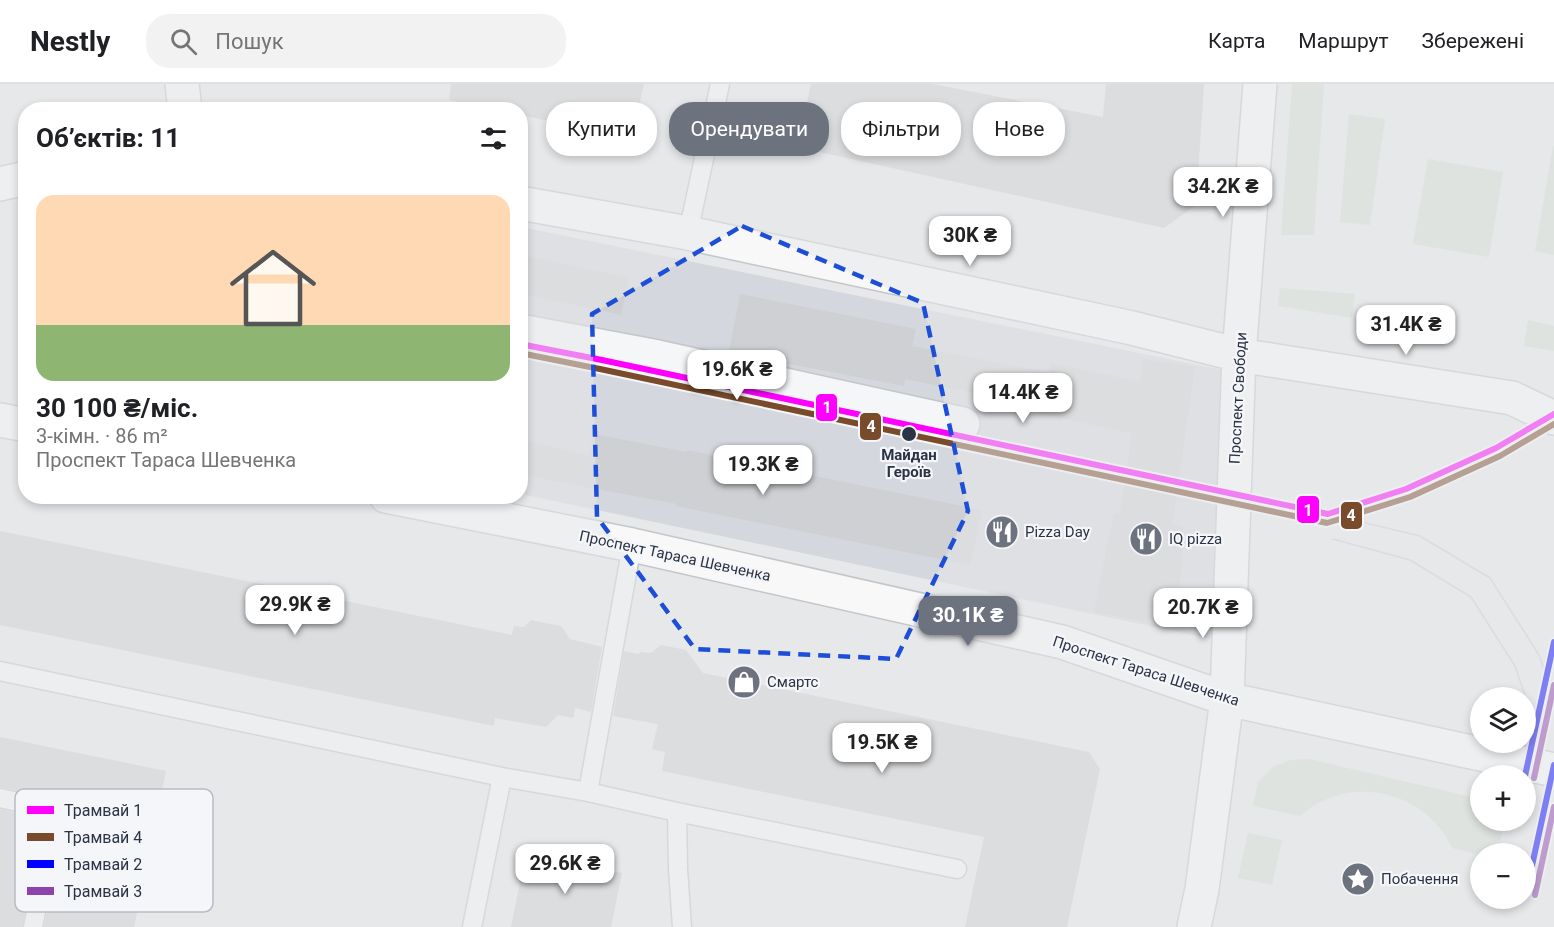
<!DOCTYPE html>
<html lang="uk">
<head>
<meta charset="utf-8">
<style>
  body { margin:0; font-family:Roboto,sans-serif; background:#f2f2f2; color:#202124; height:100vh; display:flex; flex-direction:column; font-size:22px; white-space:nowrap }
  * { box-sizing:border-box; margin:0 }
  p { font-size:20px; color:#757577 }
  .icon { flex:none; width:33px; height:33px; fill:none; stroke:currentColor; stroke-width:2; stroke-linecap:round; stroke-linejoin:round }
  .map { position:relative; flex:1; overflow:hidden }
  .panel { position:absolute; left:18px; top:18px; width:510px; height:402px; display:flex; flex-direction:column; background:#fff; border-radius:24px; box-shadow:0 3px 9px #0003 }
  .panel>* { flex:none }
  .hud { position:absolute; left:546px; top:18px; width:570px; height:54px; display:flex; gap:12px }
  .buttons { position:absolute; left:1470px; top:603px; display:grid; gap:12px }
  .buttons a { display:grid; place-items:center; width:66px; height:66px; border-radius:50%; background:#fff; box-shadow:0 3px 9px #0003; font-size:30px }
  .price { position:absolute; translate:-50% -51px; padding:0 14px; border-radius:12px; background:#fff; color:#222; font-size:20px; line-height:39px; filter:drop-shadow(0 2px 3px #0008) }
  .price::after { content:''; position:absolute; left:50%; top:36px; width:18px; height:14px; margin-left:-9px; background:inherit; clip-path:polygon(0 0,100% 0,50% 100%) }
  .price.on { background:#6c737f; color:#fff }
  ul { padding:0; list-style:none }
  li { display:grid; align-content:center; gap:12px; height:318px; padding:0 18px }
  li+li { border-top:2px solid #e0e0e0 }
  li span { display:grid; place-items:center; height:186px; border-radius:18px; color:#555 }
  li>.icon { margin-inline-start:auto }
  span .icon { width:108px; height:108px; fill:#fffc; stroke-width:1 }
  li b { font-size:26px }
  h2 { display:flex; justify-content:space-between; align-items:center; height:72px; padding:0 18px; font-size:26px }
  .pill { padding:0 21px; border-radius:24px; background:#fff; box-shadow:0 3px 9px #0003; font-size:21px; line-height:54px }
  .pill.on { background:#6c737f; color:#fff }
  header { display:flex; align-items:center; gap:36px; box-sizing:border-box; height:84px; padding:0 30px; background:#fff; border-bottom:2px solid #e0e0e0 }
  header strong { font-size:28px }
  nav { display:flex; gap:33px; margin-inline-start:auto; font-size:21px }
  .search { width:420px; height:54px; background:#f2f2f2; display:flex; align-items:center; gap:15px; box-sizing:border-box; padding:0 21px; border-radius:24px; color:#757577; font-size:22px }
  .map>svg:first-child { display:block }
  .built { fill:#d4d7dd }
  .green { fill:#d6ded6 }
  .building { fill:#ced0d3 }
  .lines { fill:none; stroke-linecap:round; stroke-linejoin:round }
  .service-casing { stroke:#c4c6c8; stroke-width:21 }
  .minor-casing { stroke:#c4c6c8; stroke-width:36 }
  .secondary-casing { stroke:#c4c6c8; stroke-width:36 }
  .service { stroke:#f5f6f7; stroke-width:18 }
  .minor { stroke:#f5f6f7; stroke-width:33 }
  .secondary { stroke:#f8f8f8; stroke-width:33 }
  .tram { stroke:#cecfd2; stroke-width:1.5 }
  .tram-1-casing { stroke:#f4f6f9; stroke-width:10 }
  .tram-2-casing { stroke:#f4f6f9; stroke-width:10 }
  .tram-3-casing { stroke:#f4f6f9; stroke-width:10 }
  .tram-4-casing { stroke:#f4f6f9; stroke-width:10 }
  .tram-1 { stroke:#f0f; stroke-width:6 }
  .tram-2 { stroke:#7a4b2a; stroke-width:6 }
  .tram-3 { stroke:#00f; stroke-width:6 }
  .tram-4 { stroke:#8e44ad; stroke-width:6 }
  .marked { fill:none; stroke:#1d4ed8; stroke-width:4.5; stroke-dasharray:12 8; stroke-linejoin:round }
  .stop-dot { fill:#2b3445; stroke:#f4f6f9; stroke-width:2 }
  .labels { text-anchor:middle; stroke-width:4.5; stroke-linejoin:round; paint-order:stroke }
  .street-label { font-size:15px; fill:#2b3445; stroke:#f4f6f9 }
  .stop-label { font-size:15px; font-weight:bold; fill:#2b3445; stroke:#f4f6f9 }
  .poi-label { font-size:15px; fill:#2b3445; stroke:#f4f6f9; text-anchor:start }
  .key { fill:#f4f6f9; stroke:#b8bcc3; stroke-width:1.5 }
  .key-label { font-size:16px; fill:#2b3445 }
  .line-badge { stroke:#f4f6f9; stroke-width:2 }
  .badge-label { font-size:16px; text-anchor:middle; font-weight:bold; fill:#fff }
</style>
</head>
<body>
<header>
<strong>Nestly</strong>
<div class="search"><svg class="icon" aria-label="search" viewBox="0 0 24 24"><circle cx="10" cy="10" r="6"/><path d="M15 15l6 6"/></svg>Пошук</div>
<nav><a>Карта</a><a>Маршрут</a><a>Збережені</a></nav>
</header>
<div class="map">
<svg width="1554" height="843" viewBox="0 0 1554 843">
  <rect width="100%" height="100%" fill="#e6e8ea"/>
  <path class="built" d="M521,143L1222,286L1212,555L521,410Z"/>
  <path class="green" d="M1292,0H1324L1314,151H1281Z
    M1349,30L1385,35L1370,141L1340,138Z
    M1553,62H1554V171L1535,167Z
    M1428,75L1503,88L1489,173L1413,160Z
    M1280,204L1355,210L1352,234L1278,222Z
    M1528,236L1554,242V267L1524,262Z
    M1309,675L1480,715V736L1505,737L1497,769L1480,770V771L1452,764C1449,758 1446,752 1443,748C1415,709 1360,696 1319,719C1312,722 1306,727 1300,732L1253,722L1258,698L1273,683L1290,676Z
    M1248,749L1282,756L1272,801L1238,794Z"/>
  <path class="building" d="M451,0H644L632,54L520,31V26H494L449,16Z
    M811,0H932L1103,33L1106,0H1204L1196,121L1164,144L797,63Z
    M520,171L629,194L621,231L520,209Z
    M740,210L916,245L912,262L1049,289L1050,279L1140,298L1143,275L1195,283L1172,441L1183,443L1179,517L1173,526L1164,532L1142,537L1094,528L1114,429L1120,430L1132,349L1037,329L1039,322L905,295L904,302L729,268Z
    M594,350L687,368V366L982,426L970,481L676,422L677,420L549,396L520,389V355L589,372Z
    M0,447L512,551L514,542L524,543L531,536L561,542L570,555L602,563L591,628L575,624L573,634L558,631L546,643L495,634L494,642L0,541Z
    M661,561L686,566L703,589L1089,668L1100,685L1067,843H965L984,753L662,687L665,668L652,665L658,640L613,632L624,567L639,570L640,568L651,569Z
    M0,653L166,687L134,843H44L68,728V723L65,718L59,715L0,703Z
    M0,725L44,735L22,843H0Z
    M526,769L622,789L611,843H511Z"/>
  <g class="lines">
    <g class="service-casing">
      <path id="service" d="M688,149L720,0
        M632,461L588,708L677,728L678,785L682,843
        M0,587L502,693L588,708
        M0,714L57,726L33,843
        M677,728L957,785
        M472,843L502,693"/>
    </g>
    <g class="minor-casing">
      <path id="minor" d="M182,0L185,26
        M520,247L658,273L963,340"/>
    </g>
    <g class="secondary-casing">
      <path id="secondary" d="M0,100L26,94
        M520,119L688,149L1132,244L1239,271L1512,314L1554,334
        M0,336L26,341
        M386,412L632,461L1062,558L1227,615L1554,686
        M1194,843L1202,805L1227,615L1239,271L1260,0"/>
    </g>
    <use href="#service" class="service"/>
    <use href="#minor" class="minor"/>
    <use href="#secondary" class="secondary"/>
    <path class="tram" d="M1328,430L1420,452L1490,494L1539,571L1554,615
      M1333,455L1410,476L1471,513L1515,582L1535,640"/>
    <g class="tram-1-casing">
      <path id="tram-1" d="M520,260L602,276L1328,430L1406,405L1496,364L1554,330"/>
    </g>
    <g class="tram-2-casing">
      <path id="tram-2" d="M520,269L600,285L1327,439L1410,413L1500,372L1554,340"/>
    </g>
    <g class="tram-3-casing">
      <path id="tram-3" d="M1525,692L1554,558
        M1526,809L1554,681"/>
    </g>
    <g class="tram-4-casing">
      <path id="tram-4" d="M1534,694L1554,601
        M1535,811L1554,723"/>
    </g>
    <use href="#tram-1" class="tram-1"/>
    <use href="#tram-2" class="tram-2"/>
    <use href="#tram-3" class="tram-3"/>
    <use href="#tram-4" class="tram-4"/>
  </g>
  <path d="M0 0H1554V843H0ZM742,142L923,219L968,427L896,575L695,565L597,433L592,230Z" fill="#e6e8ea" fill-opacity=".55" fill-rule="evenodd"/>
  <path class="marked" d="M742,142L923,219L968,427L896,575L695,565L597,433L592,230Z"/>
  <defs>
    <g id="restaurant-disc" transform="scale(1.725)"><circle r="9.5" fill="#6c737f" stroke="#f4f6f9"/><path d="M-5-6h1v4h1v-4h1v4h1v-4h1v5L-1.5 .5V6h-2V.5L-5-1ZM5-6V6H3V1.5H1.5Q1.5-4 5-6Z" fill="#fff"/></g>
    <g id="shop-disc" transform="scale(1.725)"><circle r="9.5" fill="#6c737f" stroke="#f4f6f9"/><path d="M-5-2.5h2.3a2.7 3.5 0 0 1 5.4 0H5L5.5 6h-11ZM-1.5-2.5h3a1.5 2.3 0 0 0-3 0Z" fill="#fff"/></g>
    <g id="sight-disc" transform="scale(1.725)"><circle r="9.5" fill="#6c737f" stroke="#f4f6f9"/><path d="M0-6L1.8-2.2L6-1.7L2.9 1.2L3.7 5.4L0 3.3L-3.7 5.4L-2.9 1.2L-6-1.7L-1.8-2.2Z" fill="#fff"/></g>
  </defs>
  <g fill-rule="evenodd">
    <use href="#restaurant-disc" x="1002" y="448"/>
    <use href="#restaurant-disc" x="1146" y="455"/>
    <use href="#shop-disc" x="744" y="598"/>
    <use href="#sight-disc" x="1358" y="795"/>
  </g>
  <circle class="stop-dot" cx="909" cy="350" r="8"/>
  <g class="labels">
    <g class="street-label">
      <text transform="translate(1238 314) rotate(-87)" y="5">Проспект Свободи</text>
      <text transform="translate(675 472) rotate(12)" y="5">Проспект Тараса Шевченка</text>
      <text transform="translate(1146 587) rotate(18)" y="5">Проспект Тараса Шевченка</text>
    </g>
    <g class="stop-label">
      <text x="909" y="376">Майдан<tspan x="909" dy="17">Героїв</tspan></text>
    </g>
    <g class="poi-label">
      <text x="1025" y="453">Pizza Day</text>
      <text x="1169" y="460">IQ pizza</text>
      <text x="767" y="603">Смартс</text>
      <text x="1381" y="800">Побачення</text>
    </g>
  </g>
  <rect x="15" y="705" width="198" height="123" rx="9" class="key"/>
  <rect x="27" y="722" width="27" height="8" fill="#f0f"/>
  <rect x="27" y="749" width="27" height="8" fill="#7a4b2a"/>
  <rect x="27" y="776" width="27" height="8" fill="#00f"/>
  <rect x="27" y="803" width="27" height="8" fill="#8e44ad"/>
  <g class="key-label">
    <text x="64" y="732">Трамвай 1</text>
    <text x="64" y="759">Трамвай 4</text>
    <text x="64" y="786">Трамвай 2</text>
    <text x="64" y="813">Трамвай 3</text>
  </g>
  <g class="line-badge">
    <rect x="815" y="309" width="23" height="29" rx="6" fill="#f0f"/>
    <rect x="859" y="328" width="23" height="29" rx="6" fill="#7a4b2a"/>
    <rect x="1296" y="411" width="24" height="29" rx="6" fill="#f0f"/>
    <rect x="1340" y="417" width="23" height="29" rx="6" fill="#7a4b2a"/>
  </g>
  <g class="badge-label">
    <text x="827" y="329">1</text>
    <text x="871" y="348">4</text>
    <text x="1308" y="432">1</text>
    <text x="1351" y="437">4</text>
  </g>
</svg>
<div class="buttons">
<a><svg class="icon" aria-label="layers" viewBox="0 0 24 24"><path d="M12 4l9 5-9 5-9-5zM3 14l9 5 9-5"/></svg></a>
<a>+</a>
<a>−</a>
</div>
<b class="price" style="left:1223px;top:134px">34.2K ₴</b>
<b class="price" style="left:970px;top:183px">30K ₴</b>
<b class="price" style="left:1406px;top:272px">31.4K ₴</b>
<b class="price" style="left:737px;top:317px">19.6K ₴</b>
<b class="price" style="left:1023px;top:340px">14.4K ₴</b>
<b class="price" style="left:763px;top:412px">19.3K ₴</b>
<b class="price" style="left:295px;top:552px">29.9K ₴</b>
<b class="price" style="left:1203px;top:555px">20.7K ₴</b>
<b class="price on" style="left:968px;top:563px">30.1K ₴</b>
<b class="price" style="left:882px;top:690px">19.5K ₴</b>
<b class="price" style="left:565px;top:811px">29.6K ₴</b>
<div class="hud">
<a class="pill">Купити</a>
<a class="pill on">Орендувати</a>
<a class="pill">Фільтри</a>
<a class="pill">Нове</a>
</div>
<section class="panel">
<h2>Об’єктів: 11<svg class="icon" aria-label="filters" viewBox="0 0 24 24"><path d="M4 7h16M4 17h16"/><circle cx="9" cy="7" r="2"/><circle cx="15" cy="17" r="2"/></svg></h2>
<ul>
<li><span style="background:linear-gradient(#ffd9b3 70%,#8fb573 0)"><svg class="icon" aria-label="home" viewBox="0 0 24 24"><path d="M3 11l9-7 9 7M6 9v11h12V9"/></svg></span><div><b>30 100 ₴/міс.</b><p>3-кімн. · 86 m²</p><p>Проспект Тараса Шевченка</p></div></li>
</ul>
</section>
</div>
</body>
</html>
